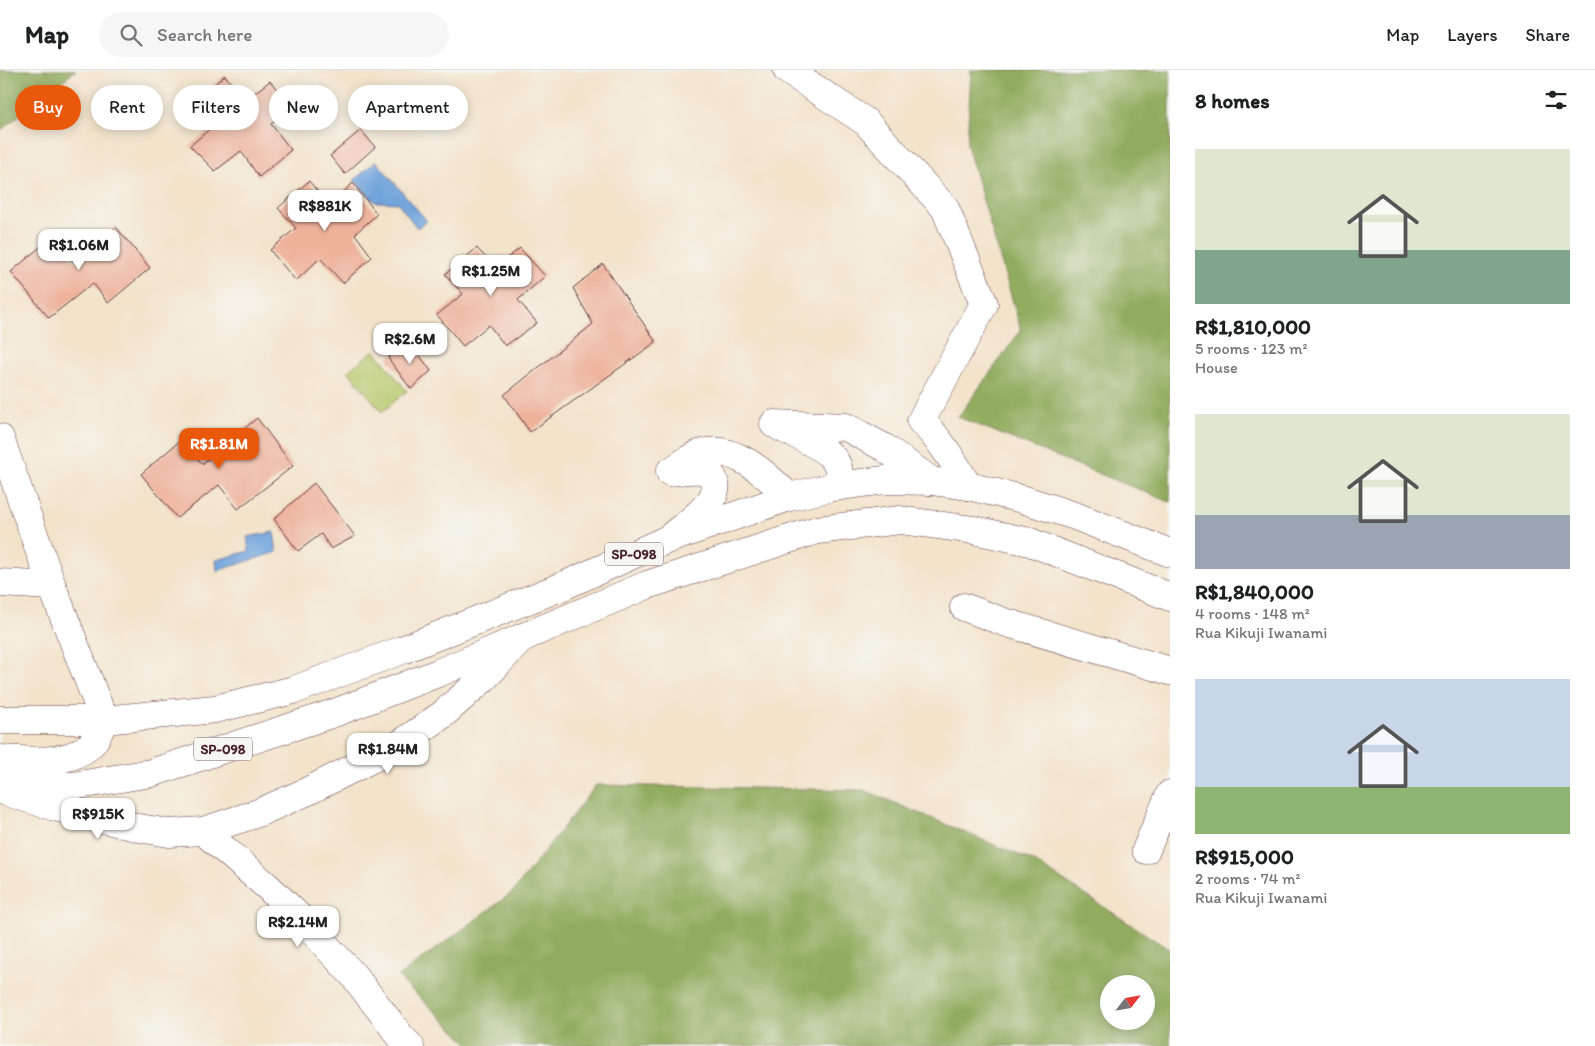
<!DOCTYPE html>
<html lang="en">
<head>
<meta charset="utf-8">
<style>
  body { margin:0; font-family:Itim,sans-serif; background:#f6f6f6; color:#202124; height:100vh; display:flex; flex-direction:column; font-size:19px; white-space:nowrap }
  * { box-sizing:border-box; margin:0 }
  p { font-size:16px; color:#757577 }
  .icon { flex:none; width:28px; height:28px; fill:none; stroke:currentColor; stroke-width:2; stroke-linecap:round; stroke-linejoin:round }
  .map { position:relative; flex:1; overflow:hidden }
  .panel { display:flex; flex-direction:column; background:#fff; width:425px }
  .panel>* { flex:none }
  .top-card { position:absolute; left:15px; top:15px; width:475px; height:45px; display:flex; gap:10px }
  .needle { width:32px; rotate:59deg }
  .fabs { position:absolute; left:1100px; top:905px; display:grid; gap:10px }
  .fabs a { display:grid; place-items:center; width:55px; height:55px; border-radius:50%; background:#fff; box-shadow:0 2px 12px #0003; font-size:25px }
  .price { position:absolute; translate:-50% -42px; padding:0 11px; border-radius:10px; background:#fff; color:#222; font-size:16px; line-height:32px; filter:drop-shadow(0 1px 2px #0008) }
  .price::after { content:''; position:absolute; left:50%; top:30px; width:15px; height:11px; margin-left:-8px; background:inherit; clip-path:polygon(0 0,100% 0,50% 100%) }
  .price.on { background:#ea580c; color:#fff }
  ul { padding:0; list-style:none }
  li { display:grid; align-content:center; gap:10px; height:265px; padding:0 25px }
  li span { display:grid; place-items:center; height:155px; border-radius:0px; color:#555 }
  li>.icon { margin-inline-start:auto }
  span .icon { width:90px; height:90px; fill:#fffc; stroke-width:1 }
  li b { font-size:21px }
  h2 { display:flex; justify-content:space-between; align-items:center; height:60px; padding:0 25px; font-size:21px }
  .pill { padding:0 18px; border-radius:22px; background:#fff; box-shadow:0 2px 12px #0003; font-size:18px; line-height:45px }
  .pill.on { background:#ea580c; color:#fff }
  header { display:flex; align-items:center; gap:30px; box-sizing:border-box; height:70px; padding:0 25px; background:#fff; border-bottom:1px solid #e0e0e0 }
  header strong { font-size:24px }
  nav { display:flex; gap:28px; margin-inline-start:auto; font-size:18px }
  .search { width:350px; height:45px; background:#f6f6f6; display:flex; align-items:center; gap:12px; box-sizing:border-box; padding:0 18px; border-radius:28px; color:#757577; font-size:19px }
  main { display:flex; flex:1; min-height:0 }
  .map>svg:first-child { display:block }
  .green { fill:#b7c86b; stroke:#80744b }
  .forest { fill:#91ac5f; stroke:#6e6645; fill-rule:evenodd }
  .water { fill:#71a4dc; stroke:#5e6284 }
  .building { fill:#eeb29b }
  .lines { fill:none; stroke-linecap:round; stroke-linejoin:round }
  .minor-casing { stroke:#633c43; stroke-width:29 }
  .major-casing { stroke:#633c43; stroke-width:29 }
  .highway-casing { stroke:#633c43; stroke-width:29 }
  .minor { stroke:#fff; stroke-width:28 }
  .major { stroke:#fff; stroke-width:28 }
  .highway { stroke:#fff; stroke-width:28 }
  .labels { text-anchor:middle; stroke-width:5; stroke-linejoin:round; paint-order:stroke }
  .shield { fill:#f6f6f2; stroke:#7e6067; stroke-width:1 }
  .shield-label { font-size:14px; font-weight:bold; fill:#4a1f2b }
</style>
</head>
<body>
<header>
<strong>Map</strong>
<div class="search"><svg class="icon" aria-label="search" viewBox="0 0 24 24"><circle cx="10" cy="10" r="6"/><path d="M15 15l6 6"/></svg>Search here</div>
<nav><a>Map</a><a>Layers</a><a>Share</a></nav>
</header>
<main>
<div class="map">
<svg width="1170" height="976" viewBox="0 0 1170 976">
  <rect width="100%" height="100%" fill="#f6f6f2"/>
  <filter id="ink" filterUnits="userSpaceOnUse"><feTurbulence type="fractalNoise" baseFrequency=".02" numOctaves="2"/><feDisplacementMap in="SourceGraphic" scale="10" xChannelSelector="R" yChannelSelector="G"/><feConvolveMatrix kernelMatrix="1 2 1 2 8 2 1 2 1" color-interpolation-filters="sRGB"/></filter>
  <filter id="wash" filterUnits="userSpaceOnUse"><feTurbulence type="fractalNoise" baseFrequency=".0096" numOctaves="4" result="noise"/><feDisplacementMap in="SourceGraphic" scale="20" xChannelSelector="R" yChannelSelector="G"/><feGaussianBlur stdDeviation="1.12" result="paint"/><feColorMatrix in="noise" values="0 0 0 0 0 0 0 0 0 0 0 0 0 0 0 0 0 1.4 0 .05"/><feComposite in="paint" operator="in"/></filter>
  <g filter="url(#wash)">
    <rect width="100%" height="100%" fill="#f2e3ca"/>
    <path class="green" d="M374,280L407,321L382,342L348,301Z"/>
    <path class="forest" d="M0,0H76L0,61Z
      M971,0H1170V432L958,347L1021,260L967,75Z
      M596,715L864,720L1033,791L1170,880V976H471L398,907L513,822ZM1109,914H1146V951H1109Z"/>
    <path class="water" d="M376,91L427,151L417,158L398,133L375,132L354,110Z
      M274,462L277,482L217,501L216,490L249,481L247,467Z"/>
    <g id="blocks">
      <path class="building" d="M225,5L244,31L270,11L292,37L271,54L291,80L259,107L241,81L215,101L190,76L213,56L195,31Z
        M361,60L375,77L345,104L330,86Z
        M309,111L329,135L353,113L377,144L355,164L372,187L343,213L320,188L296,211L270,180L296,158L278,138Z
        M116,157L150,198L108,233L93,213L49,248L11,202L54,165L74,192Z
        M477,178L495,198L520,178L545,206L518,230L537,253L505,276L489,255L463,276L437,245L463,224L445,204Z
        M603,194L656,272L530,362L504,325L593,254L573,218Z
        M409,271L431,301L411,319L388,288Z
        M257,348L293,396L238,439L219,415L177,448L141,404L182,369L202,394Z
        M314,413L355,466L331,479L321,464L298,481L274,449Z"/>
    </g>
  </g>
  <g filter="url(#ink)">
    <use href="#blocks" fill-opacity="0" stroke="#633c43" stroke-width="1"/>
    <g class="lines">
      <g class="minor-casing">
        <path id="minor" d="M787,0L866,52L945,138L984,234L921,351C941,370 954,392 968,416
          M774,354L846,357L885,378L931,411
          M780,357C801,368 858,387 832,417
          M670,402C679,396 689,388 699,384C733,372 768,406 789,427
          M668,469C682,457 701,445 712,429C714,425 716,419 715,414C712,394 685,400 671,402
          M0,513L52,516
          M964,537L1004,552L1170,601
          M0,720L55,737L139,758L169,763L203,761L258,743L306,722L399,675L442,645L484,608L523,567
          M203,761L268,817L302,850L354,906L401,967L410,976
          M1146,780L1170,724"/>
      </g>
      <g class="major-casing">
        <path id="major" d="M104,650L215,639L294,620L402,580L563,516L666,470L789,427L832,417L885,410L931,411L968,416L1022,429L1075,446L1170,483
          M0,712L40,716H73L151,703L337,642L438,603L647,515L817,460L900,450L974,460L1030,472L1170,527"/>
      </g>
      <g class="highway-casing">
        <path id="highway" d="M0,368L52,516L104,650
          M0,650H104
          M0,689C28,690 64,696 88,677C96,671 100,659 104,650"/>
      </g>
      <use href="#minor" class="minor"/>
      <use href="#major" class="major"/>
      <use href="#highway" class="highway"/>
    </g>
  </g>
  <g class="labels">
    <g class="shield">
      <rect x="605" y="472.5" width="58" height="23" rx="4"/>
      <rect x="194" y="667.5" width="58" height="23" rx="4"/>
    </g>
    <g class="shield-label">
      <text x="634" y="489">SP-098</text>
      <text x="223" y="684">SP-098</text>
    </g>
  </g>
</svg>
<div class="fabs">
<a><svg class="needle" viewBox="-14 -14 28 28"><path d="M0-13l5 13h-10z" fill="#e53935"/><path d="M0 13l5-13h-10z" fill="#757577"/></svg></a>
</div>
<b class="price" style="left:325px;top:162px">R$881K</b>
<b class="price" style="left:79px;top:201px">R$1.06M</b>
<b class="price" style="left:491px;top:227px">R$1.25M</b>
<b class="price" style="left:410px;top:295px">R$2.6M</b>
<b class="price on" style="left:219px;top:400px">R$1.81M</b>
<b class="price" style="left:388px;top:705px">R$1.84M</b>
<b class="price" style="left:98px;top:770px">R$915K</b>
<b class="price" style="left:298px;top:878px">R$2.14M</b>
<div class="top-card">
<a class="pill on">Buy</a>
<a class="pill">Rent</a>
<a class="pill">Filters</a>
<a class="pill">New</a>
<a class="pill">Apartment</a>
</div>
</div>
<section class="panel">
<h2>8 homes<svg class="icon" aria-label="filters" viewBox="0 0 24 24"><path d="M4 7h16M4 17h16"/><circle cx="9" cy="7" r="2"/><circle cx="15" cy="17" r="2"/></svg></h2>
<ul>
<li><span style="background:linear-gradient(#dfe7d0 65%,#7fa58c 0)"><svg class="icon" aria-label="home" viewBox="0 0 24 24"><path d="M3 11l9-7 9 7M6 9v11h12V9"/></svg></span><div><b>R$1,810,000</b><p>5 rooms · 123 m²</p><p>House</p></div></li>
<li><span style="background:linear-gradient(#dfe7d0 65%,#9aa5b1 0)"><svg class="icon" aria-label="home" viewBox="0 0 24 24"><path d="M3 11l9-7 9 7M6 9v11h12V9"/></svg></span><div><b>R$1,840,000</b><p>4 rooms · 148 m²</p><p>Rua Kikuji Iwanami</p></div></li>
<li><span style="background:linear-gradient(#c9d6e8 70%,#8fb573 0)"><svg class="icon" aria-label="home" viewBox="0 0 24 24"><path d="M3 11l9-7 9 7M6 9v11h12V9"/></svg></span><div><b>R$915,000</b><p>2 rooms · 74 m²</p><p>Rua Kikuji Iwanami</p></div></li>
</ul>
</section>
</main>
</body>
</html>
